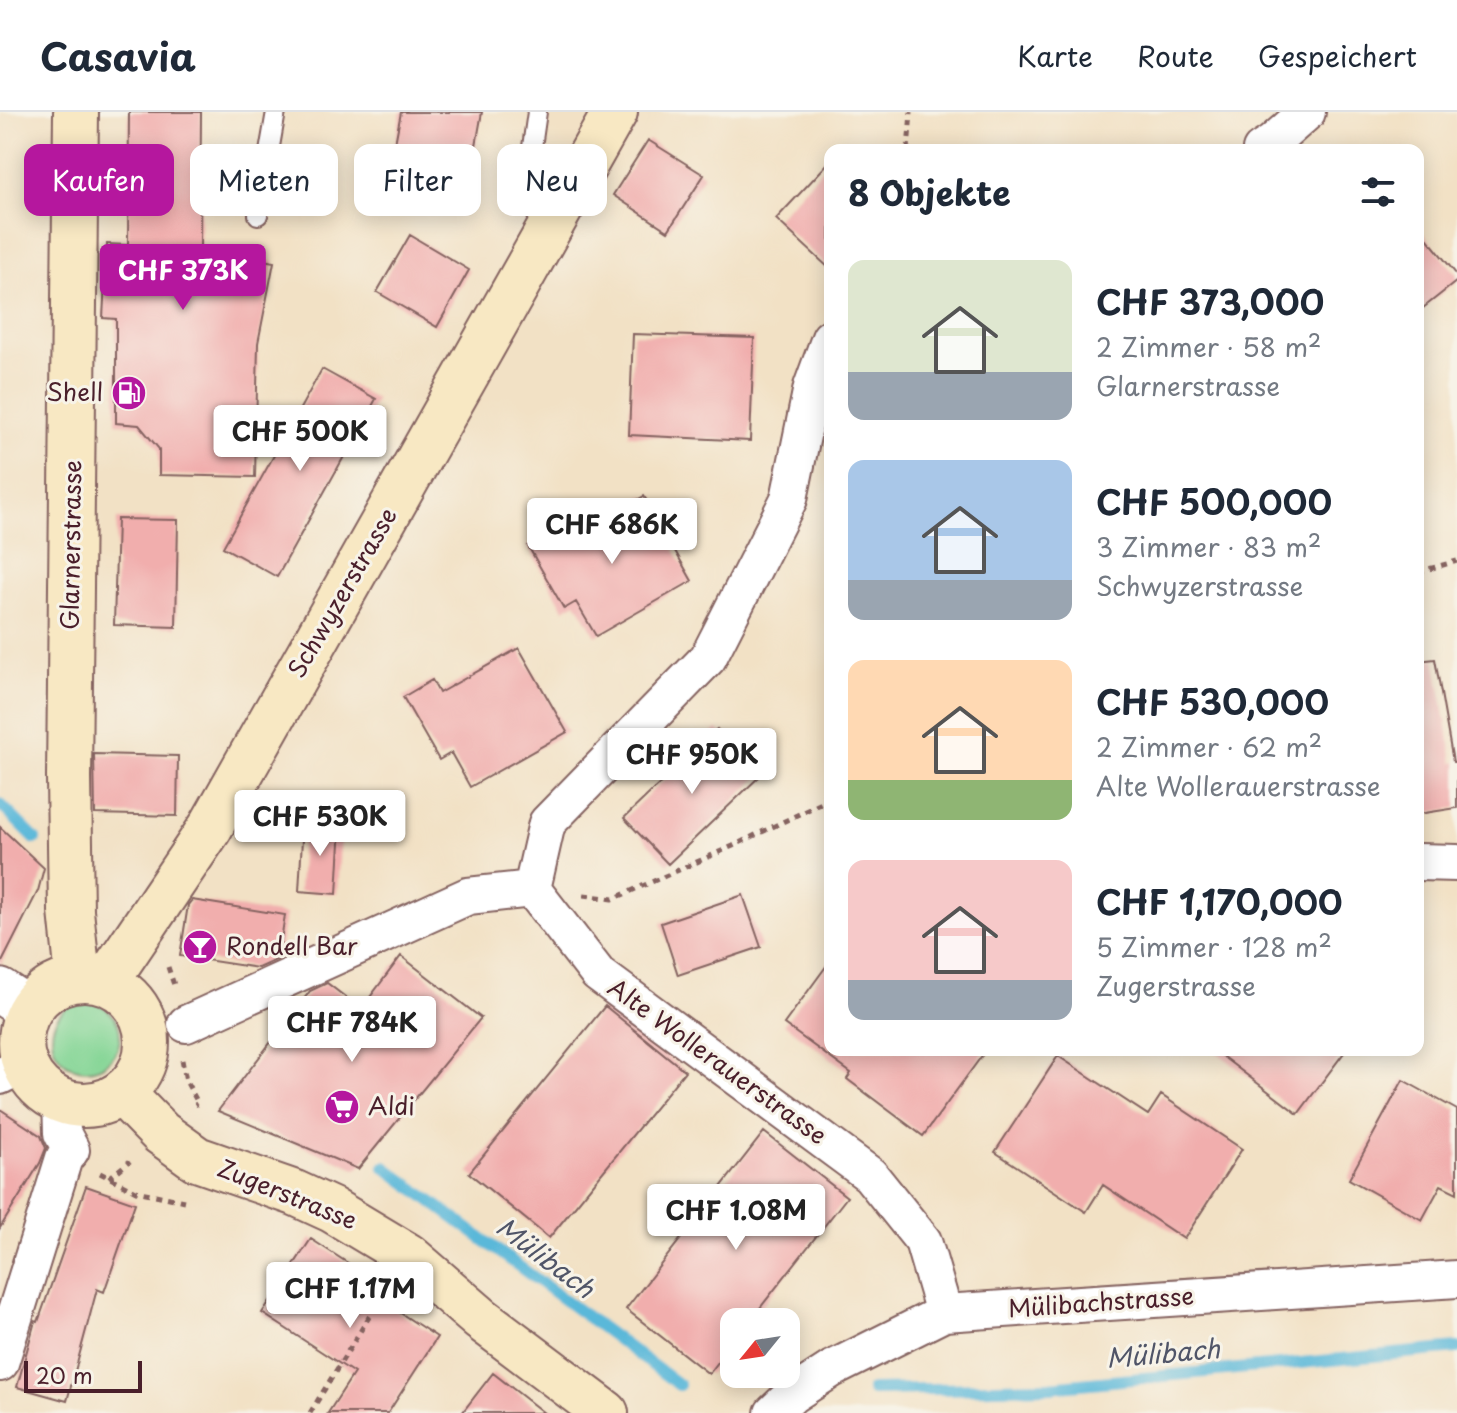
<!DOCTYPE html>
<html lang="de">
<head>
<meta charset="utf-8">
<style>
  body { margin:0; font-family:"Playpen Sans",sans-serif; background:#f6f6f7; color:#1f2937; height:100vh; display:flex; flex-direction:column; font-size:30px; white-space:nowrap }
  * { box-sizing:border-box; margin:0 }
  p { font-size:26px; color:#747a83 }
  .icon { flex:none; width:44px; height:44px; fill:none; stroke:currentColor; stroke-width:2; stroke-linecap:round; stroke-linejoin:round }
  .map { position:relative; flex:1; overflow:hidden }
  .panel { position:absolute; left:824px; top:32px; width:600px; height:912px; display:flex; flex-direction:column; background:#fff; border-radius:16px; box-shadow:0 4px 20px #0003 }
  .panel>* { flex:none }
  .banner { position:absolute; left:24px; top:32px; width:680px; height:72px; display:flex; gap:16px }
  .needle { width:52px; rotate:240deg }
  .fabs { position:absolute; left:720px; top:1196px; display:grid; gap:16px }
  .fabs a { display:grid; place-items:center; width:80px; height:80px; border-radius:16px; background:#fff; box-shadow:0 4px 20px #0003; font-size:40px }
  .scale { position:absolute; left:24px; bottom:20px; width:118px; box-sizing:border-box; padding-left:8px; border:4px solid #4a1f2b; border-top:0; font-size:22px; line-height:28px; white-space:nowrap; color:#4a1f2b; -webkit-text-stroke:6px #f7f3e8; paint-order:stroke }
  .price { position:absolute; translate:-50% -68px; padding:0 18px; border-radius:8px; background:#fff; color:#222; font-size:26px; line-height:52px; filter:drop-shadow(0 2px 4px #0008) }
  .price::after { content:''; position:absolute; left:50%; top:48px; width:24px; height:18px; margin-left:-12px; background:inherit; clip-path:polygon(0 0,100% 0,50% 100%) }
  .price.selected { background:#b5179e; color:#fff }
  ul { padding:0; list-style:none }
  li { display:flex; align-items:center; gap:24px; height:200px; padding:0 24px }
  li span { display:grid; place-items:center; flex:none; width:224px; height:160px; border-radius:16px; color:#555 }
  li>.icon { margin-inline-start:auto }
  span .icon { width:96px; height:96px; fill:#fffc; stroke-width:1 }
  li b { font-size:34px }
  h2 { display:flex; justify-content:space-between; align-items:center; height:96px; padding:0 24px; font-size:34px }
  .chip { padding:0 28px; border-radius:16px; background:#fff; box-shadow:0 4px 20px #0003; font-size:28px; line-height:72px }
  .chip.selected { background:#b5179e; color:#fff }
  header { display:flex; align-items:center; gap:48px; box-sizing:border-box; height:112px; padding:0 40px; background:#fff; border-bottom:2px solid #e0e1e3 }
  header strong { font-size:38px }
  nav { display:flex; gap:44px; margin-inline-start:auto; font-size:28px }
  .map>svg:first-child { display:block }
  .green { fill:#84d595; stroke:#677a60; stroke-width:2 }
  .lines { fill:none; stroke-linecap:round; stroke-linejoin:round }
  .stream { stroke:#5ab8d9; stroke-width:12 }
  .building { fill:#f1aead }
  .service-casing { stroke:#856361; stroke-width:22 }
  .minor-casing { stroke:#856361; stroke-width:40 }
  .tertiary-casing { stroke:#856361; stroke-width:48 }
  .secondary-casing { stroke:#856361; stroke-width:48 }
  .path { stroke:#856361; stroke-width:5; stroke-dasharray:6 6; stroke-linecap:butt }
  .service { stroke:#fff; stroke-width:18 }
  .minor { stroke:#fff; stroke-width:36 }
  .tertiary { stroke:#fff; stroke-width:44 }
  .secondary { stroke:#f8e8c3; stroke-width:44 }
  .labels { text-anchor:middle; stroke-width:6; stroke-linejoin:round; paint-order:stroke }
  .poi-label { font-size:24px; fill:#4a1f2b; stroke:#f7f3e8; text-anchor:start }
  .street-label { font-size:24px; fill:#4a1f2b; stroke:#f7f3e8 }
  .water-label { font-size:26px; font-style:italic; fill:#505568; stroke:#f7f3e8 }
</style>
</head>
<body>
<header>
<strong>Casavia</strong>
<nav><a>Karte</a><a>Route</a><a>Gespeichert</a></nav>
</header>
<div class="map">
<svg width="1457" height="1301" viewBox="0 0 1457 1301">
  <rect width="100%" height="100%" fill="#f7f3e8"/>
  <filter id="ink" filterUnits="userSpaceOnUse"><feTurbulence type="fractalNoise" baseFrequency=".0125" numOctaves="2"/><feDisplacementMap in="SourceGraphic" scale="16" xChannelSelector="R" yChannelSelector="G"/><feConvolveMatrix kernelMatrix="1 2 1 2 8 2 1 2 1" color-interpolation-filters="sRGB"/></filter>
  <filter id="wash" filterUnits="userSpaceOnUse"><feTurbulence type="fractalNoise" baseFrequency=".006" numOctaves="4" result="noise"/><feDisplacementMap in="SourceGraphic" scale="32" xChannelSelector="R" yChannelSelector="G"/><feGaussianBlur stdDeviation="1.8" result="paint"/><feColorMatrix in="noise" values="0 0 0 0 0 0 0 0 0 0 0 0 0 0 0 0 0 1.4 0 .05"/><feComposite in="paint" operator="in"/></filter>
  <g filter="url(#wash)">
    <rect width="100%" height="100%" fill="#f2e1c5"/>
    <path class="green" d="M52 924a34 34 0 1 1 68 0a34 34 0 1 1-68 0Z"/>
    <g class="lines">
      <path class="stream" d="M0,692L35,727
        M385,1055L679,1273
        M872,1278L1049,1275L1457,1236"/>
    </g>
    <g id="blocks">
      <path class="building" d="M129,0H201L200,136L274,150L258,231L255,365L159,363V337L139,313L116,311V207L103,206L107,132L128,133Z
        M401,0H482L472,56L393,42Z
        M648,28L704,63L668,119L613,83Z
        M830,49V157L776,107Z
        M1418,115L1457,163V169L1418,200Z
        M410,123L469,158L437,215L377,180Z
        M633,222L754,226L750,329L629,323Z
        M322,257L376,287L277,465L223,435Z
        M644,384L692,469L596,524L576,490L564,497L528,434L557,417L564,429Z
        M117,407L178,408L176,515L114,513Z
        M519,536L567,620L470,675L451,641L439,648L403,585L432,568L439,581Z
        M1435,547L1453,650H1457V696L1418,702V549Z
        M717,617L761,663L668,752L624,706Z
        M94,642L178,644L177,704L95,702Z
        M303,710L341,713L337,782L299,779Z
        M0,715L44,756L38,779L0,854Z
        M743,783L761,835L678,863L661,811Z
        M192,788L285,803L278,847L258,856L180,844L188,793Z
        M401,844L481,906L358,1057L218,999L310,879L327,871L361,897Z
        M830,849V938H986L923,1024L847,967L851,961L784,912Z
        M605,894L685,959L549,1126L469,1061Z
        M1214,938H1346L1298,1002Z
        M1058,944L1148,1003L1161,983L1242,1037L1184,1127L1103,1073L1086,1100L995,1040Z
        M1403,968L1457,998V1081L1441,1073L1422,1108L1349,1067Z
        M0,997L41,1024L46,1036L40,1051L0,1116Z
        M764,1020L847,1085L749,1210H734V1229L709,1262L626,1197Z
        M86,1074L135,1091L104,1180L97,1177L67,1289L17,1275L35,1209L38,1210Z
        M311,1127L357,1157L350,1168L437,1225L388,1301H328L354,1261L262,1201Z
        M493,1261L544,1301H462Z"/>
    </g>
  </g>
  <g filter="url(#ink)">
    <use href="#blocks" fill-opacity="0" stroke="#856361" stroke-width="2"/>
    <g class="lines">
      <g class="service-casing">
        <path id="service" d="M537,0L525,84L556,105
          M258,103L276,0"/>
      </g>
      <g class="minor-casing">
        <path id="minor" d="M1261,38L1272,31L1307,0
          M1418,750L1457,751
          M532,777L547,711L708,546L789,387L812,275L830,226
          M532,777L598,862L870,1063L923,1129L944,1201
          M186,912L468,784L532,777
          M0,964L24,952
          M0,1251L64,1046L71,1038L62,1021L61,989
          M773,1301L792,1283L832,1257L944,1201L1457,1167"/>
      </g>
      <g class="tertiary-casing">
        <path id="tertiary" d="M0,879L29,898"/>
      </g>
      <g class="secondary-casing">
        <path id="secondary" d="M76,0L69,666L71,799L78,866
          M21 930a63 63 0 1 1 126 0a63 63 0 1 1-126 0Z
          M106,870L210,716L615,0
          M122,981L161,1021L197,1047L295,1081L332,1098L407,1143L481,1207L606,1301"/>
      </g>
      <path class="path" d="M908,38L911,0
        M1418,460L1457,449
        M584,783L613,787L733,734L830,687
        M168,855L175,876
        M182,948L186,969L198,991L195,993
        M100,1061L136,1079L184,1089
        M109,1066L130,1049
        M310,1301L385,1179"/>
      <use href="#service" class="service"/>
      <use href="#minor" class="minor"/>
      <use href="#tertiary" class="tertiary"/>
      <use href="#secondary" class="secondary"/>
    </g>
  </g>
  <defs>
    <g id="fuel-disc" transform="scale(1.8)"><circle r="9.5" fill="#b5179e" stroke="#f7f3e8"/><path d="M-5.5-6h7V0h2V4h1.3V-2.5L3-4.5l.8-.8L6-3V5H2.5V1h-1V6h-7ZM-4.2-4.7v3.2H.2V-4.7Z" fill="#fff"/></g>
    <g id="bar-disc" transform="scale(1.8)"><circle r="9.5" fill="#b5179e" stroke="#f7f3e8"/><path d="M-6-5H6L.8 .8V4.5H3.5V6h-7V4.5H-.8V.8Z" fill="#fff"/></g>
    <g id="supermarket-disc" transform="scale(1.8)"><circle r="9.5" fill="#b5179e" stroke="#f7f3e8"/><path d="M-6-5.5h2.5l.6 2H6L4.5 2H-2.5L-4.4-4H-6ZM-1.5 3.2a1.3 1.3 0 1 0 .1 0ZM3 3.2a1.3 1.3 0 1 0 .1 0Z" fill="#fff"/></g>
  </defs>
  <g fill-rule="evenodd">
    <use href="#fuel-disc" x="129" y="281"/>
    <use href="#bar-disc" x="200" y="835"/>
    <use href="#supermarket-disc" x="342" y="995"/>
  </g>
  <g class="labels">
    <g class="poi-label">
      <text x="103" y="289" text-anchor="end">Shell</text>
      <text x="226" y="843">Rondell Bar</text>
      <text x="368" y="1003">Aldi</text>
    </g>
    <g class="street-label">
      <text transform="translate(72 433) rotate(-89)" y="8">Glarnerstrasse</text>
      <text transform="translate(343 481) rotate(-60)" y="8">Schwyzerstrasse</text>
      <text transform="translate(717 950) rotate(36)" y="8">Alte Wollerauerstrasse</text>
      <text transform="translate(287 1083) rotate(22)" y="8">Zugerstrasse</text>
      <text transform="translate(1101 1191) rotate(-4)" y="8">Mülibachstrasse</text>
    </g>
    <g class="water-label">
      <text transform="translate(545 1146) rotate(37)" y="9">Mülibach</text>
      <text transform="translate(1163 1242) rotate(-5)" y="9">Mülibach</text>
    </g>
  </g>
</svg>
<div class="fabs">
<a><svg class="needle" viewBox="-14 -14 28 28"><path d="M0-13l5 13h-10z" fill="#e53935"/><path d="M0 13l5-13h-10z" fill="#747a83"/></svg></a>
</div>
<div class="scale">20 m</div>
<b class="price selected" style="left:183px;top:200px">CHF 373K</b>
<b class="price" style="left:300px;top:361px">CHF 500K</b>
<b class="price" style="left:612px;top:454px">CHF 686K</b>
<b class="price" style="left:692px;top:684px">CHF 950K</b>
<b class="price" style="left:320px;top:746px">CHF 530K</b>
<b class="price" style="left:352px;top:952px">CHF 784K</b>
<b class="price" style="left:736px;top:1140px">CHF 1.08M</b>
<b class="price" style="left:350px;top:1218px">CHF 1.17M</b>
<div class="banner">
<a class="chip selected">Kaufen</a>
<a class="chip">Mieten</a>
<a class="chip">Filter</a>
<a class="chip">Neu</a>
</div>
<section class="panel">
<h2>8 Objekte<svg class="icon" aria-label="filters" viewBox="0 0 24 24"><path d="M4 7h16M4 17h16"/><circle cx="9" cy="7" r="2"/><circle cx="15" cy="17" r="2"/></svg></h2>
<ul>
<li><span style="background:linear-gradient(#dfe7d0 70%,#9aa5b1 0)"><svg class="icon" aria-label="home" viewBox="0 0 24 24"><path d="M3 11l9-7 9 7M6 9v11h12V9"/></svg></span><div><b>CHF 373,000</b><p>2 Zimmer · 58 m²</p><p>Glarnerstrasse</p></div></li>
<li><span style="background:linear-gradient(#a9c7e8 75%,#9aa5b1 0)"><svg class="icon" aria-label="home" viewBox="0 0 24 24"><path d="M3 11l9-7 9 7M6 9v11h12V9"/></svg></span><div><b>CHF 500,000</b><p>3 Zimmer · 83 m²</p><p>Schwyzerstrasse</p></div></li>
<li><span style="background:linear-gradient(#ffd9b3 75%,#8fb573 0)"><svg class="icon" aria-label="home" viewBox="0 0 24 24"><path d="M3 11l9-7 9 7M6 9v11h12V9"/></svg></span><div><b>CHF 530,000</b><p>2 Zimmer · 62 m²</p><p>Alte Wollerauerstrasse</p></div></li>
<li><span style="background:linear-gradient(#f6c9c9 75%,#9aa5b1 0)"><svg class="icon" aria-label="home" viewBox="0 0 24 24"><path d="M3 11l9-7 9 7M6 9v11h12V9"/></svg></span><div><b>CHF 1,170,000</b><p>5 Zimmer · 128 m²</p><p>Zugerstrasse</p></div></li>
</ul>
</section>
</div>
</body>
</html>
